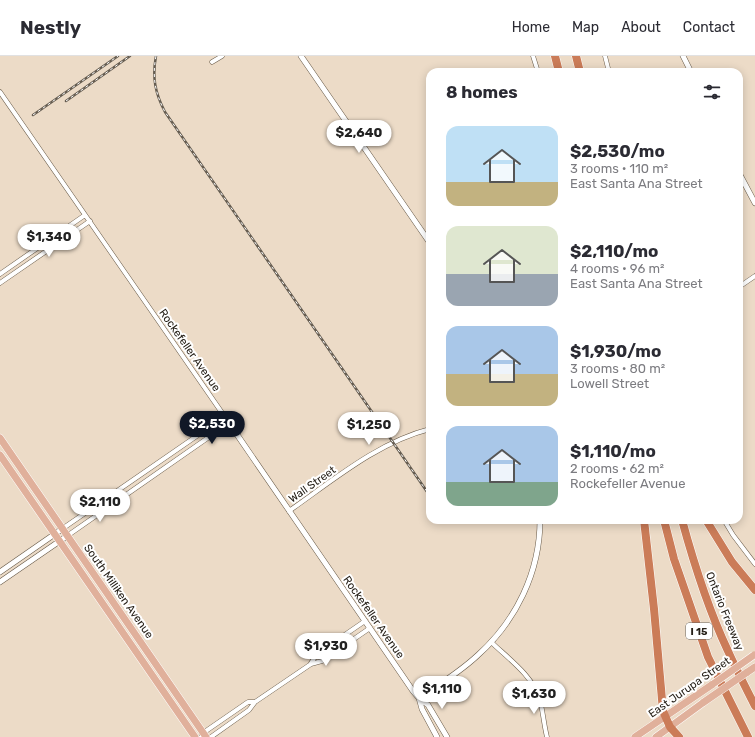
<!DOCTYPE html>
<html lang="en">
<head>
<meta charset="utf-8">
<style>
  body { margin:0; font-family:Rubik,sans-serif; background:#f7f7f7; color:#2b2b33; height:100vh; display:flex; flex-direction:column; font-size:15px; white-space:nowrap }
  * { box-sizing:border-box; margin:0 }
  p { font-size:13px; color:#7c7c81 }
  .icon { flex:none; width:22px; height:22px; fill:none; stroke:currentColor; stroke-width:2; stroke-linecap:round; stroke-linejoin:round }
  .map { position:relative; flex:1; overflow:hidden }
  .panel { position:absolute; left:426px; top:12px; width:317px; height:456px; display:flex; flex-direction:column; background:#fff; border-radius:12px; box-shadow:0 2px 10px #0003 }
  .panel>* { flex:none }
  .price { position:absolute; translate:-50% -34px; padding:0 9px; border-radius:14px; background:#fff; color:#222; font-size:13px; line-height:26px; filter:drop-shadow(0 1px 2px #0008) }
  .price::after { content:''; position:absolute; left:50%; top:24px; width:12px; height:9px; margin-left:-6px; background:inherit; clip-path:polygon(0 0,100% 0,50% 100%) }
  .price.current { background:#111827; color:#fff }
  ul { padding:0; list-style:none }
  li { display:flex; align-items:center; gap:12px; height:100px; padding:0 20px }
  li span { display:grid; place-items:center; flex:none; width:112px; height:80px; border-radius:12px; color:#555 }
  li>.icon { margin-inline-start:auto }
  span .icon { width:48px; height:48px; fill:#fffc; stroke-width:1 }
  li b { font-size:17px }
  h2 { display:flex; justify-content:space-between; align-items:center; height:48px; padding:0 20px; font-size:17px }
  header { display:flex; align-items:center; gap:24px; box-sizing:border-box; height:56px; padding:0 20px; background:#fff; border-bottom:1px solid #e1e1e2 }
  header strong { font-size:19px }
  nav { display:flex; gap:22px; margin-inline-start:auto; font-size:14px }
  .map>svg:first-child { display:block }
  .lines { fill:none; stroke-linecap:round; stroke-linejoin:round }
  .minor-casing { stroke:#685a48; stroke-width:5 }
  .tertiary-casing { stroke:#685a48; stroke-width:6 }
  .primary-casing { stroke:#fff; stroke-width:8 }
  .motorway-casing { stroke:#fff; stroke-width:9 }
  .minor { stroke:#fff; stroke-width:4 }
  .tertiary { stroke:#fff; stroke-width:5 }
  .primary { stroke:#e0b09b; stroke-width:7 }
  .motorway { stroke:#cb7c58; stroke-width:8 }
  .rail-casing { stroke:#655c50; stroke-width:2.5 }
  .rail { stroke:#fff; stroke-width:1; stroke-dasharray:3; stroke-linecap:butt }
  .primary-bridge-casing { stroke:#fff; stroke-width:8; stroke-linecap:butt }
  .primary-bridge { stroke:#e0b09b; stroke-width:7 }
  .labels { text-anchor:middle; stroke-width:4; stroke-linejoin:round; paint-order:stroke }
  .shield { fill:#fff; stroke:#67635d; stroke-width:1 }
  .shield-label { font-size:10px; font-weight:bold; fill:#262018 }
  .street-label { font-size:11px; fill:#262018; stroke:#fff }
</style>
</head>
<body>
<header>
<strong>Nestly</strong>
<nav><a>Home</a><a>Map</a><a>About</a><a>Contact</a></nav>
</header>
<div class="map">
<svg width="755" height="681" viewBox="0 0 755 681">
  <rect width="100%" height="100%" fill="#ecdbc7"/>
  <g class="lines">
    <g class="minor-casing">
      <path id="minor" d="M533,0L538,16
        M605,0L609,16
        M212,6L222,0
        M0,36L227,364
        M0,218L85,159
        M0,227L90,165
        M739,231L755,220
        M289,455C332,425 378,386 430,373
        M724,464L733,479L755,508
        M62,473L217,366L227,364
        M67,480L222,372L227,364
        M491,586C509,603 533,620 540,644C543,656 544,669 547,681
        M311,607L317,598L365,565
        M201,681L203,677L248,646H255
        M211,681L249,654L255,646L311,608L322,605L370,572"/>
    </g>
    <g class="tertiary-casing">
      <path id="tertiary" d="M301,0L430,187
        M683,0L691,16
        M739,117L755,147
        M227,364L413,635L419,642L428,649L447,681
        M0,516L62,473
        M0,526L67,480
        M419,642C439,629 460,616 478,599C516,565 540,516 540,464
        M419,642L422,653L437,681"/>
    </g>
    <g class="primary-casing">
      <path id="primary" d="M0,382L206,681
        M0,399L195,681
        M746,617L755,611
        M635,681L713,628
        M656,681L704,646"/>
    </g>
    <g class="motorway-casing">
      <path id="motorway" d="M555,0L559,16
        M576,0L580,16
        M644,464L654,553L663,655L670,671L679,681
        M664,464L674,503L708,601L748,681
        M682,464C694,508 708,553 728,595C736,613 746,632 755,650
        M706,464L732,506L755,534"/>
    </g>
    <use href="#minor" class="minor"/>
    <use href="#tertiary" class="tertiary"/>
    <use href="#primary" class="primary"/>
    <use href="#motorway" class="motorway"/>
    <g class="rail-casing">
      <path id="rail" d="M156,0C152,21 155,37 165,56L430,440
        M66,45L130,0
        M33,59L118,0"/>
    </g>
    <use href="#rail" class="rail"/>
    <g class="primary-bridge-casing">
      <path id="primary-bridge" d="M713,628L754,599
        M704,646L746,617"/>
    </g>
    <use href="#primary-bridge" class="primary-bridge"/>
  </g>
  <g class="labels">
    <rect class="shield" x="686" y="567" width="26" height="16" rx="3"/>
    <g class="shield-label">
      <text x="699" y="579">I 15</text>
    </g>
    <g class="street-label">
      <text transform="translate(190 294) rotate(55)" y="4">Rockefeller Avenue</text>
      <text transform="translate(312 428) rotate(-35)" y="4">Wall Street</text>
      <text transform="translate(119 535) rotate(55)" y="4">South Milliken Avenue</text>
      <text transform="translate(725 555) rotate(68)" y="4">Ontario Freeway</text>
      <text transform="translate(374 561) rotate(55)" y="4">Rockefeller Avenue</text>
      <text transform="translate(689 631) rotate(-35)" y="4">East Jurupa Street</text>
    </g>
  </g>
</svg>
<b class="price" style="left:359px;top:98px">$2,640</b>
<b class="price" style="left:49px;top:202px">$1,340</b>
<b class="price current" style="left:212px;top:389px">$2,530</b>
<b class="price" style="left:369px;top:390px">$1,250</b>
<b class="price" style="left:100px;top:467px">$2,110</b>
<b class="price" style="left:326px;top:611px">$1,930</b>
<b class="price" style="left:442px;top:654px">$1,110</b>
<b class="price" style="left:534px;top:659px">$1,630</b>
<section class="panel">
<h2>8 homes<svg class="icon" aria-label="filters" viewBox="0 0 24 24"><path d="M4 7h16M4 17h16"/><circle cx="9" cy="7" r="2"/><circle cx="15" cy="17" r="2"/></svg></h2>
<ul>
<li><span style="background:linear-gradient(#bfe0f5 70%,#c2b280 0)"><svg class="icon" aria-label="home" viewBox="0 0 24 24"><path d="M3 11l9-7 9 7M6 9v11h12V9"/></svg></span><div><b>$2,530/mo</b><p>3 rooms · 110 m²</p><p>East Santa Ana Street</p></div></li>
<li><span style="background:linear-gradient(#dfe7d0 60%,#9aa5b1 0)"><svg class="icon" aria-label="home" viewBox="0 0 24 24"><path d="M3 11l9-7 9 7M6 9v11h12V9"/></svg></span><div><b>$2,110/mo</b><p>4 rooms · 96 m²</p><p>East Santa Ana Street</p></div></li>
<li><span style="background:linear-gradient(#a9c7e8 60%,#c2b280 0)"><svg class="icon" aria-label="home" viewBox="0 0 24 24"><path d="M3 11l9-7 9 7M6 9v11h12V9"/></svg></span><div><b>$1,930/mo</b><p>3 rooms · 80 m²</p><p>Lowell Street</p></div></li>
<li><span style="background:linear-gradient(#a9c7e8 70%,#7fa58c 0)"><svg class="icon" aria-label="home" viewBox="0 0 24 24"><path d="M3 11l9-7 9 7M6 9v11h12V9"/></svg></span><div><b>$1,110/mo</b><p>2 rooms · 62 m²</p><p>Rockefeller Avenue</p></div></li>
</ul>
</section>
</div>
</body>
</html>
